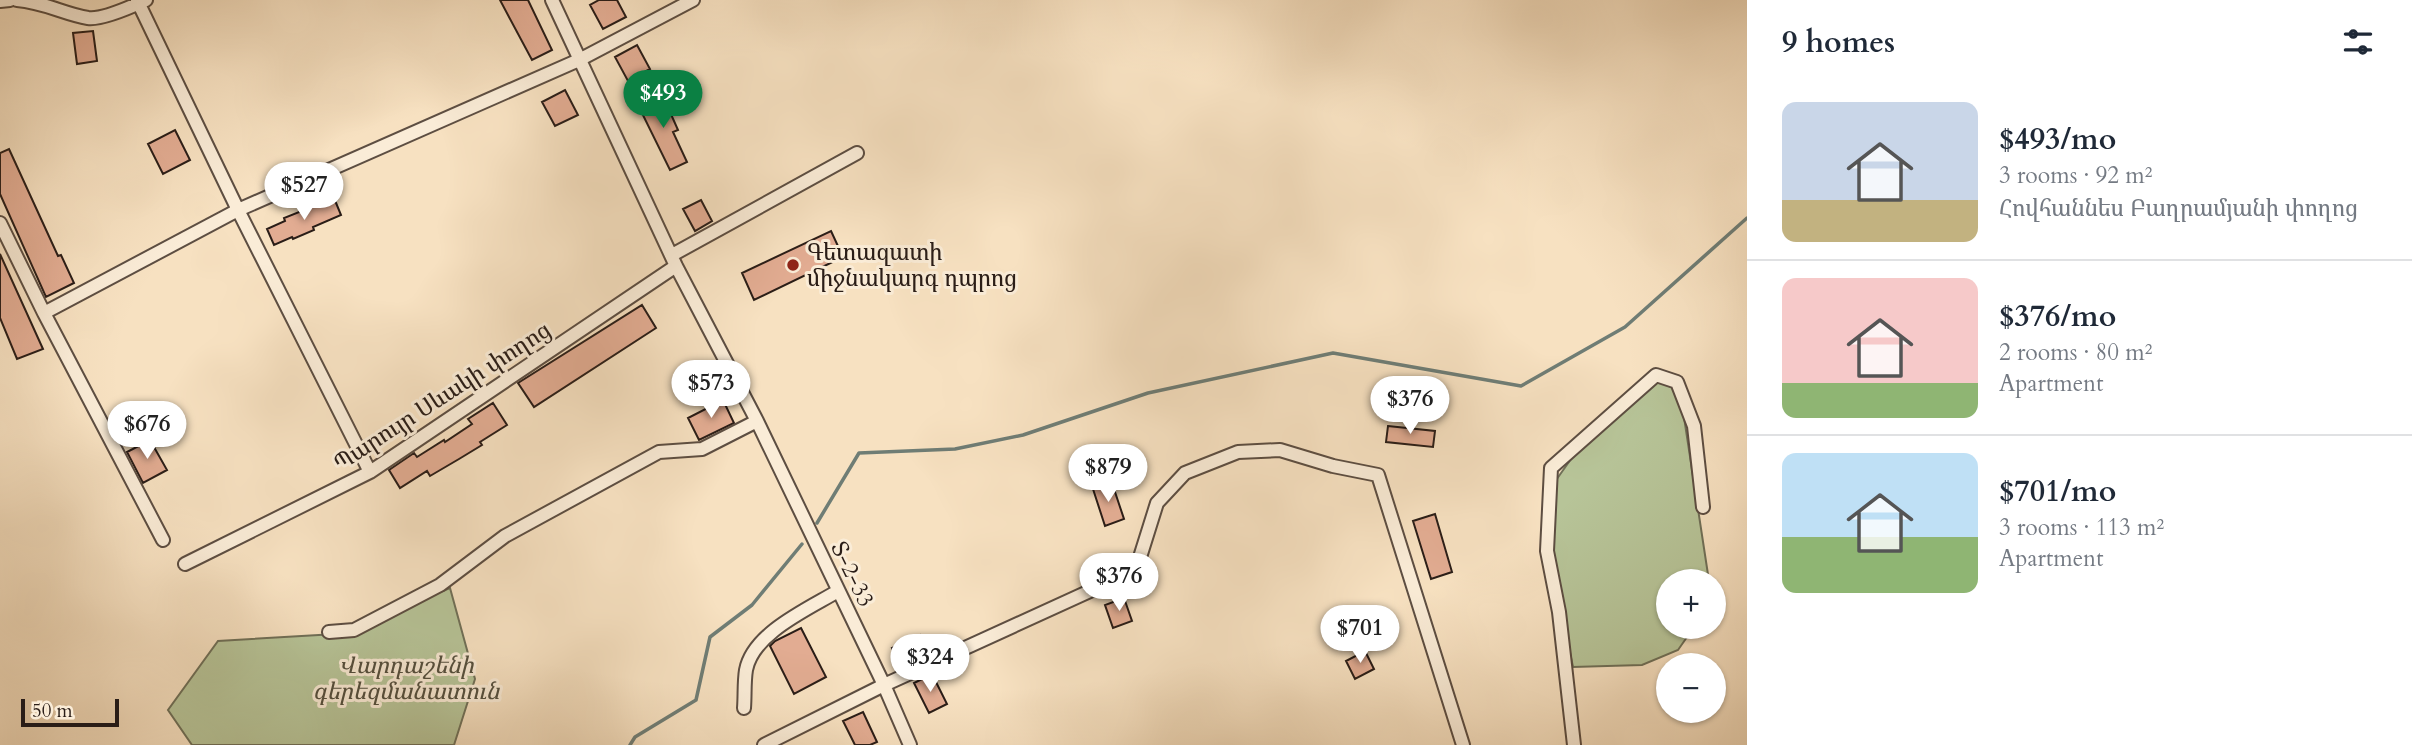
<!DOCTYPE html>
<html lang="en">
<head>
<meta charset="utf-8">
<style>
  body { margin:0; font-family:Cardo,"Noto Serif Armenian",serif; background:#f6f6f7; color:#1f2937; height:100vh; display:flex; flex-direction:column; font-size:26px; white-space:nowrap }
  * { box-sizing:border-box; margin:0 }
  p { font-size:23px; color:#747a83 }
  .icon { flex:none; width:38px; height:38px; fill:none; stroke:currentColor; stroke-width:2; stroke-linecap:round; stroke-linejoin:round }
  .map { position:relative; flex:1; overflow:hidden }
  .sheet { display:flex; flex-direction:column; background:#fff; width:665px }
  .sheet>* { flex:none }
  .fabs { position:absolute; left:1656px; top:569px; display:grid; gap:14px }
  .fabs a { display:grid; place-items:center; width:70px; height:70px; border-radius:50%; background:#fff; box-shadow:0 2px 5px #0004; font-size:35px }
  .scale { position:absolute; left:21px; bottom:18px; width:98px; box-sizing:border-box; padding-left:7px; border:4px solid #2a1d17; border-top:0; font-size:19px; line-height:24px; white-space:nowrap; color:#2a1d17; -webkit-text-stroke:5px #faecd7; paint-order:stroke }
  .price { position:absolute; translate:-50% -60px; padding:0 16px; border-radius:24px; background:#fff; color:#222; font-size:23px; line-height:46px; filter:drop-shadow(0 2px 4px #0008) }
  .price::after { content:''; position:absolute; left:50%; top:42px; width:21px; height:16px; margin-left:-10px; background:inherit; clip-path:polygon(0 0,100% 0,50% 100%) }
  .price.current { background:#0b8043; color:#fff }
  ul { padding:0; list-style:none }
  li { display:flex; align-items:center; gap:21px; height:175px; padding:0 35px }
  li+li { border-top:2px solid #e0e1e3 }
  li span { display:grid; place-items:center; flex:none; width:196px; height:140px; border-radius:14px; color:#555 }
  li>.icon { margin-inline-start:auto }
  span .icon { width:84px; height:84px; fill:#fffc; stroke-width:1 }
  li b { font-size:30px }
  h2 { display:flex; justify-content:space-between; align-items:center; height:84px; padding:0 35px; font-size:30px }
  main { display:flex; flex:1; min-height:0 }
  .map>svg:first-child { display:block }
  .green { fill:#b7c498; stroke:#707058; stroke-width:2 }
  .lines { fill:none; stroke-linecap:round; stroke-linejoin:round }
  .stream { stroke:#6f7d75; stroke-width:3.5 }
  .building { fill:#e2ac92; stroke:#2a1d17; stroke-width:2 }
  .minor-casing { stroke:#5d4e42; stroke-width:16 }
  .minor { stroke:#faecd7; stroke-width:12 }
  .poi-dot { fill:#8f2418; stroke:#faecd7; stroke-width:2.5 }
  .labels { text-anchor:middle; stroke-width:6; stroke-linejoin:round; paint-order:stroke }
  .poi-label { font-size:23px; fill:#2a1d17; stroke:#faecd7; text-anchor:start }
  .street-label { font-size:23px; fill:#2a1d17; stroke:#faecd7 }
  .park-label { font-size:23px; font-style:italic; fill:#544f3e; stroke:#faecd7 }
</style>
</head>
<body>
<main>
<div class="map">
<svg width="1747" height="745" viewBox="0 0 1747 745">
  <rect width="100%" height="100%" fill="#f7e1c1"/>
  <filter id="stains"><feTurbulence type="fractalNoise" baseFrequency=".00286" numOctaves="4"/><feColorMatrix values="0 0 0 0 .2 0 0 0 0 .09 0 0 0 0 .02 0 0 0 .5 -.17"/></filter>
  <radialGradient id="worn" r=".72"><stop offset=".6" stop-color="#630" stop-opacity="0"/><stop offset="1" stop-color="#630" stop-opacity=".3"/></radialGradient>
  <path class="green" d="M1658,381L1680,391L1709,581H1668V626L1694,627L1678,650L1642,665L1573,667L1549,551L1554,483L1576,452Z
    M450,588L475,679L454,745H192L168,710L218,641L336,634Z"/>
  <g class="lines">
    <path class="stream" d="M817,523L859,453L955,449L1023,435L1148,393L1333,353L1521,386L1625,327L1747,218
      M630,745L635,737L696,700L710,637L752,605L802,544"/>
  </g>
  <path class="building" d="M500,0H528L552,50L532,60Z
    M599,0H617L626,17L603,29L590,5Z
    M93,31L97,61L77,64L73,33Z
    M637,45L650,69L628,81L615,57Z
    M565,90L578,115L555,126L542,102Z
    M662,94L678,130L673,132L687,162L670,170L638,105Z
    M175,130L190,160L163,174L148,144Z
    M9,149L58,256L61,255L74,283L46,297L0,194V153Z
    M334,198L341,215L313,227L314,230L293,239L292,237L274,245L267,229L285,221L284,218Z
    M701,200L712,221L695,231L683,209Z
    M831,231L843,257L754,300L742,273Z
    M0,254L43,349L17,359L0,318Z
    M642,305L656,328L534,407L518,383Z
    M723,400L734,423L699,440L688,418Z
    M493,403L507,425L480,442L482,445L459,459L430,476L427,471L400,488L389,470L414,453L417,457L444,440L445,442L472,424L468,419Z
    M1388,426L1435,431L1433,447L1386,442Z
    M150,440L167,470L143,483L127,452Z
    M1112,483L1124,519L1105,526L1093,489Z
    M1435,514L1452,572L1431,579L1413,521Z
    M1124,598L1132,621L1113,628L1105,605Z
    M801,628L826,677L794,694L770,646L775,641Z
    M920,635L929,654L901,667L892,648Z
    M1365,651L1374,669L1355,679L1346,661Z
    M932,674L947,704L929,713L914,683Z
    M863,712L877,742L870,745H855L843,721Z"/>
  <g class="lines">
    <g class="minor-casing">
      <path id="minor" d="M17,0C44,2 64,14 88,18C102,20 133,6 146,0
        M137,0L238,210L370,472
        M552,0L676,266L757,421L884,685L910,745
        M0,1L10,0
        M0,223L44,313L163,540
        M672,255L857,153
        M44,313L238,210L579,60L693,0
        M185,564L370,472L676,266
        M329,632L354,630L440,585L505,536L659,452L702,449L757,421
        M744,708C745,696 744,682 746,670C753,633 808,609 838,591
        M764,745L884,685L1136,570L1157,503L1185,473L1238,452L1280,450L1333,466L1378,475L1463,745
        M1574,745L1559,612L1547,551L1551,468L1656,375L1677,382L1694,426L1703,507"/>
    </g>
    <use href="#minor" class="minor"/>
  </g>
  <circle class="poi-dot" cx="793" cy="265" r="7"/>
  <g class="labels">
    <g class="poi-label">
      <text x="807" y="260">Գետազատի<tspan x="807" dy="26">միջնակարգ դպրոց</tspan></text>
    </g>
    <g class="street-label">
      <text transform="translate(442 396) rotate(-33)" y="8">Պարույր Սևակի փողոց</text>
      <text transform="translate(853 574) rotate(64)" y="8">Տ-2-33</text>
    </g>
    <g class="park-label">
      <text x="406" y="673">Վարդաշենի<tspan x="406" dy="26">գերեզմանատուն</tspan></text>
    </g>
  </g>
  <rect width="100%" height="100%" filter="url(#stains)"/>
  <rect width="100%" height="100%" fill="url(#worn)"/>
</svg>
<div class="fabs">
<a>+</a>
<a>−</a>
</div>
<div class="scale">50 m</div>
<b class="price current" style="left:663px;top:130px">$493</b>
<b class="price" style="left:304px;top:222px">$527</b>
<b class="price" style="left:711px;top:420px">$573</b>
<b class="price" style="left:1410px;top:436px">$376</b>
<b class="price" style="left:147px;top:461px">$676</b>
<b class="price" style="left:1108px;top:504px">$879</b>
<b class="price" style="left:1119px;top:613px">$376</b>
<b class="price" style="left:1360px;top:665px">$701</b>
<b class="price" style="left:930px;top:694px">$324</b>
</div>
<section class="sheet">
<h2>9 homes<svg class="icon" aria-label="filters" viewBox="0 0 24 24"><path d="M4 7h16M4 17h16"/><circle cx="9" cy="7" r="2"/><circle cx="15" cy="17" r="2"/></svg></h2>
<ul>
<li><span style="background:linear-gradient(#c9d6e8 70%,#c2b280 0)"><svg class="icon" aria-label="home" viewBox="0 0 24 24"><path d="M3 11l9-7 9 7M6 9v11h12V9"/></svg></span><div><b>$493/mo</b><p>3 rooms · 92 m²</p><p>Հովհաննես Բաղրամյանի փողոց</p></div></li>
<li><span style="background:linear-gradient(#f6c9c9 75%,#8fb573 0)"><svg class="icon" aria-label="home" viewBox="0 0 24 24"><path d="M3 11l9-7 9 7M6 9v11h12V9"/></svg></span><div><b>$376/mo</b><p>2 rooms · 80 m²</p><p>Apartment</p></div></li>
<li><span style="background:linear-gradient(#bfe0f5 60%,#8fb573 0)"><svg class="icon" aria-label="home" viewBox="0 0 24 24"><path d="M3 11l9-7 9 7M6 9v11h12V9"/></svg></span><div><b>$701/mo</b><p>3 rooms · 113 m²</p><p>Apartment</p></div></li>
</ul>
</section>
</main>
</body>
</html>
